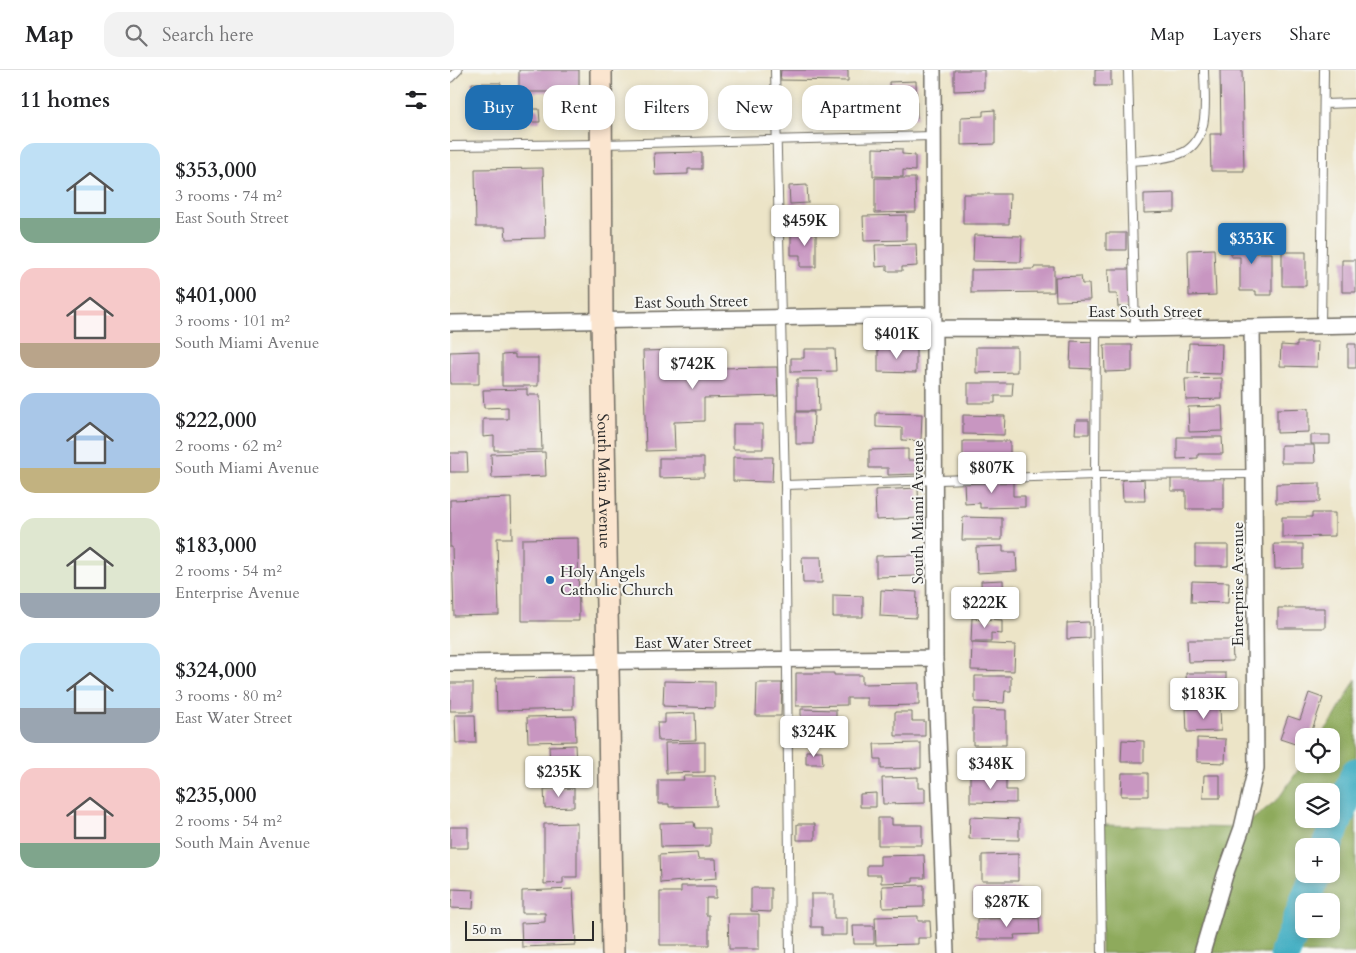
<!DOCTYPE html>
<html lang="en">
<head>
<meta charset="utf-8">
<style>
  body { margin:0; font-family:Cardo,serif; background:#f2f2f2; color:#202124; height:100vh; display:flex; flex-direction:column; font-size:19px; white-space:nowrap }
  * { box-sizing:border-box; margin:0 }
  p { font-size:16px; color:#757577 }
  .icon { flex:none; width:28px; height:28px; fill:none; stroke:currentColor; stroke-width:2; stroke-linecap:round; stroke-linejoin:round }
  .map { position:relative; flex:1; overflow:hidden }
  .panel { display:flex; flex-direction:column; background:#fff; width:450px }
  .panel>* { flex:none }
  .top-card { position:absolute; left:15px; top:15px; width:475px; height:45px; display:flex; gap:10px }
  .buttons { position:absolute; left:845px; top:658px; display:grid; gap:10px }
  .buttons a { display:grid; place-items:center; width:45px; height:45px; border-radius:10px; background:#fff; box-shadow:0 2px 8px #0003; font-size:25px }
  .scale { position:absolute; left:15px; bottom:12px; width:129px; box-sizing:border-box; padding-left:5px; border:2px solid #2b2b2b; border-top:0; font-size:14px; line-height:18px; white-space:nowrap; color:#2b2b2b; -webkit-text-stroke:4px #f6f6f2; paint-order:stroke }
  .price { position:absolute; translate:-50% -42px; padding:0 11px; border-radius:5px; background:#fff; color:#222; font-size:16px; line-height:32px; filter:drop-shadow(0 1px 2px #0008) }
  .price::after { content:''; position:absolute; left:50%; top:30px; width:15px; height:11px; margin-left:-8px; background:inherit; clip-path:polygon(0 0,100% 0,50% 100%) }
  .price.selected { background:#1f6fb2; color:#fff }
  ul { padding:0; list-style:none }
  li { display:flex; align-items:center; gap:15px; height:125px; padding:0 20px }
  li span { display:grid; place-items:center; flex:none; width:140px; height:100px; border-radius:15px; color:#555 }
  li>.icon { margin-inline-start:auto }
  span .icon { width:60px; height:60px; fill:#fffc; stroke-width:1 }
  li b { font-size:21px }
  h2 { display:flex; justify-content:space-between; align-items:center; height:60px; padding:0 20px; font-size:21px }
  .tag { padding:0 18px; border-radius:15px; background:#fff; box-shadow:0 2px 8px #0003; font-size:18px; line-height:45px }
  .tag.selected { background:#1f6fb2; color:#fff }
  header { display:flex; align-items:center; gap:30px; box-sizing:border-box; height:70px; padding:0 25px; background:#fff; border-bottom:1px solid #e0e0e0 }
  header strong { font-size:24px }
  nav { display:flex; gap:28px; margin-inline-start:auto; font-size:18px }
  .search { width:350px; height:45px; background:#f2f2f2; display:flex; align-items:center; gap:12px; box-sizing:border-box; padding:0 18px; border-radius:15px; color:#757577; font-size:19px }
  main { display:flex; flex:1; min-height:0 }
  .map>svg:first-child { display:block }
  .forest { fill:#8eaa5c; stroke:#5c6a44; fill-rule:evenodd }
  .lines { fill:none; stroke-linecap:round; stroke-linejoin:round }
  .river { stroke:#43aec2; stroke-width:31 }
  .building { fill:#c896c1 }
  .lane-casing { stroke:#6f6c62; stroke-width:10 }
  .street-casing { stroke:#6f6c62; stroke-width:18 }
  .secondary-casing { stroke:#6f6c62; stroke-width:24 }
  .lane { stroke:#fff; stroke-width:8 }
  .street { stroke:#fff; stroke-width:15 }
  .secondary { stroke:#fbe5cf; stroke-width:21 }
  .poi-dot { fill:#1f6fb2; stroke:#f6f6f2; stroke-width:2 }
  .labels { text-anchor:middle; stroke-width:4; stroke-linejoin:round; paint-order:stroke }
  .street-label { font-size:16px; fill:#2b2b2b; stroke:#f6f6f2 }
  .poi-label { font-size:16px; fill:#2b2b2b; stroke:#f6f6f2; text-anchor:start }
</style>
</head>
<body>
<header>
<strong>Map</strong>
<div class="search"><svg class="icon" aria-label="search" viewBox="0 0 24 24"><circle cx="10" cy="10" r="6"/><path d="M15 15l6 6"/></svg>Search here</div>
<nav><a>Map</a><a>Layers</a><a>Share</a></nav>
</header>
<main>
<section class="panel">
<h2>11 homes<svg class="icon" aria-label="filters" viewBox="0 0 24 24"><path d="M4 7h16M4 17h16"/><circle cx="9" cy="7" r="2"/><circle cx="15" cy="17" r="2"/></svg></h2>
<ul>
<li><span style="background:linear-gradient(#bfe0f5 75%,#7fa58c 0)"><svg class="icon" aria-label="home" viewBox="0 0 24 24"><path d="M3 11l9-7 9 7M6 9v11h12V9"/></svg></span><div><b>$353,000</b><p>3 rooms · 74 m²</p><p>East South Street</p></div></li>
<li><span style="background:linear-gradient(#f6c9c9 75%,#b9a48a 0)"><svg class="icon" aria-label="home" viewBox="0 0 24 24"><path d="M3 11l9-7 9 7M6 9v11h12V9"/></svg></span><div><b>$401,000</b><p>3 rooms · 101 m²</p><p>South Miami Avenue</p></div></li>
<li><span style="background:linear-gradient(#a9c7e8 75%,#c2b280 0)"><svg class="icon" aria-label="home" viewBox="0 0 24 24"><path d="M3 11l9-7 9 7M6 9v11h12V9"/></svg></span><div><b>$222,000</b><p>2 rooms · 62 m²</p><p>South Miami Avenue</p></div></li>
<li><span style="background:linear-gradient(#dfe7d0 75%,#9aa5b1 0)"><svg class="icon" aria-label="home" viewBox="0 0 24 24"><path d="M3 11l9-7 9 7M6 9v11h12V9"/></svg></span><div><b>$183,000</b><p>2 rooms · 54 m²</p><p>Enterprise Avenue</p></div></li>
<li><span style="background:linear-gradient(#bfe0f5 65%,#9aa5b1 0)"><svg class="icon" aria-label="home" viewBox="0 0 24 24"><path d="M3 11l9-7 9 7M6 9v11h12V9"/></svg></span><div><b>$324,000</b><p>3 rooms · 80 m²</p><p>East Water Street</p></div></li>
<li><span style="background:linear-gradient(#f6c9c9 75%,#7fa58c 0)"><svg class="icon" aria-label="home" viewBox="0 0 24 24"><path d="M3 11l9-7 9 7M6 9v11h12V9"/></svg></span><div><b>$235,000</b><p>2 rooms · 54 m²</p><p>South Main Avenue</p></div></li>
</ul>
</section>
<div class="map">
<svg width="906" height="883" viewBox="0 0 906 883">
  <rect width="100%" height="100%" fill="#f6f6f2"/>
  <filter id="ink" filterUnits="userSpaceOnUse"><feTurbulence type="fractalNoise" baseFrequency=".02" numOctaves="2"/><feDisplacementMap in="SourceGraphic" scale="10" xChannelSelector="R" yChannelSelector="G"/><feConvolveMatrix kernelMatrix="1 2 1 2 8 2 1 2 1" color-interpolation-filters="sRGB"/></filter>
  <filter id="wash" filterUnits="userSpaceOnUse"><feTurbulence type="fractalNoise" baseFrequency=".0096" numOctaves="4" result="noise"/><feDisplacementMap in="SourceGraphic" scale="20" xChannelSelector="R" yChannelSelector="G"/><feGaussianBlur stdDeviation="1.12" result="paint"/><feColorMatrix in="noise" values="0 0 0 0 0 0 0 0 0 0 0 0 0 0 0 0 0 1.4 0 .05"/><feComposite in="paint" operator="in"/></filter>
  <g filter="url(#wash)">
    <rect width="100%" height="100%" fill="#ece4c7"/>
    <path class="forest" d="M906,609V883H651V755L792,758L828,729L854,692V694H881V666H871L884,648ZM854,721H881V749H854ZM854,776H881V804H854ZM854,831H881V859H854Z"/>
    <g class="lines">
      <path class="river" d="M877,776L906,703
        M855,831L866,804
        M835,883L854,835"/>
    </g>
    <g id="blocks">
      <path class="building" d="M69,0H129V22H69Z
        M331,0H398V11L330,10Z
        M504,0H534V20L504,21Z
        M645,0H661V16H645Z
        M770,0H792L794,101H761L760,64H771Z
        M466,11L467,48L435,49V34L440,33L439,12Z
        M22,13H51V33H22Z
        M71,39H89L90,52H71Z
        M545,40V74L511,75V47L533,46V41Z
        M423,78L452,79V84L465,85V101L453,100V107L423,106Z
        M252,82V99H238V104L205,105L204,83Z
        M93,98L95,168L56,169L55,157H26L25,99Z
        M425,108H465L466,142L425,143Z
        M357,115L358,133L340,134L339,116Z
        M725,123V142L694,143V124Z
        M513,124H560L559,154H513Z
        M456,145V170L414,171L413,146Z
        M341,160H366V197H350V185H341Z
        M656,163H676V180H656Z
        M781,163H805V183H822V225H806V221H790V187H781Z
        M524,165L572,166L571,192L523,191Z
        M466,174L467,196L452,197V201H437V196L426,197L425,175Z
        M764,179L766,225L739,226L738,180Z
        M832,182H856V216H832Z
        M892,190H906V222H892Z
        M584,197H604V222L521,223V200L584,199Z
        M658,199H681L682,236L668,237L667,224H659Z
        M631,206L632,214H639L640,230L606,231L605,207Z
        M621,271L645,272L644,299L620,298Z
        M847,272H868L867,297L830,296L831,275L847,276Z
        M739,273L772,274L771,304L738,303Z
        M898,274H906V298H898Z
        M654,275H682V301L655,302Z
        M428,276L466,277V303L428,302Z
        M526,277H567V302L526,303Z
        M264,279L265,298L327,297L328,326L254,328V351L224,352L225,380L196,381L193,281Z
        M354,279H385L386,301L341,302V288H354Z
        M29,281V314H0V282Z
        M65,284V288H88V316H52V285Z
        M772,308V329L736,330L735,309Z
        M347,309H368L369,341H347Z
        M518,313H563L562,326H545V333H518Z
        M77,319V325H90L92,380H44V366L33,367V349H58V337L34,338L33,320Z
        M772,336L773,361L739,362L738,337Z
        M859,338V362L827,363V339Z
        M346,342H364L363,374H346Z
        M426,343L472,344L471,371L452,370V358L426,357Z
        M513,345L555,346L554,365L513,364Z
        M626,350H639V364H625Z
        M283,354H313V379H283Z
        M861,365H880V374H861Z
        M727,367H772L773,384H748V388L727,389Z
        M513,371H560V394H513Z
        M831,375H864L865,393H831Z
        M458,379V390H468L469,404L438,405V398H419V380Z
        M95,382L96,406L42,408L41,384Z
        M0,383H17L18,402H0Z
        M283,387H323L322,412L283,411Z
        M209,388H254V407L209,408Z
        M721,408H774V439H736V421H721Z
        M694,409L695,431H673L672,410Z
        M563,410V426H575V437L530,438V433L515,434L514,411Z
        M870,413V432L826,433V414Z
        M468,418L469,448L426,450L425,420Z
        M61,428L62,468H47L49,545L4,546L2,477H0V430Z
        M862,443H885V466L832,467V447H862Z
        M513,447L552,448V470H512Z
        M128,468L129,551H72V469Z
        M824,474H853V498L825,499Z
        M745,475H778V496H745Z
        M553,476V482H566L567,501L527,503L526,477Z
        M467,485V506L426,507V486Z
        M352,487H371L372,513H353Z
        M553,510L554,541H532L531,511Z
        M742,511L779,512L778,533L741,532Z
        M431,520L467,522L466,548L430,546Z
        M383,525L413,526V547H383Z
        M828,538H875V558H828Z
        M522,548L552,550V564L541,563V572H521Z
        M639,552V568L617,569V553Z
        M737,570H782L783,591L738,592Z
        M522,573L565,575L564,601L521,600Z
        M346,603H384V605H412V614L469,613V635L417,636V628H397V635L346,636Z
        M736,603H776V621L757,622V630L737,631Z
        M525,606H561V621H555L554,633L525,632Z
        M123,607V639L47,641L46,608Z
        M214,611L265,612V638L213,636Z
        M0,613H23V641H0Z
        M307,613H332L331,646H306Z
        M859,623L873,628L860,666H854V677L830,669L838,646L850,650Z
        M770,638L771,661L737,662L736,639Z
        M351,639L386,640V667H371V657H351Z
        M523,639L556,640V675H523Z
        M445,642H462V651H475V666H445Z
        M245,643L246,670L208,671L207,653H215V644Z
        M5,645H25L26,673H6Z
        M125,646L126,671L78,672L77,647Z
        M747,668L776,669L775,693L747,692Z
        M672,670L694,671V692H671Z
        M255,672V702L216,703L215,673Z
        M471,673V698L431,699V689H425L424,674Z
        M125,675L126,697L100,698L99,676Z
        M356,681H372L373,694H356Z
        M672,703H698V726H671Z
        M520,705L556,706V720H566V733L520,732Z
        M754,705H770V728H753Z
        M233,706H265L266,736L219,737V734H208V710H234Z
        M468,707V718H475V733L433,734L432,708Z
        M124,718V737L95,738L94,719Z
        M426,723V737H410V724Z
        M520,747L569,749V770L519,769Z
        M428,748H442V755H472V775H428Z
        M244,752L245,758H260V776L211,777L210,753Z
        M127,753V807H113V813L94,814V754Z
        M347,754H365V770H347Z
        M0,757H18V778H0Z
        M247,783L248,789H266L267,808L210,813L209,785Z
        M568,784V811H532V785Z
        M474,785L475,808H463V812L431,813V805H417V795H430V786Z
        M474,815V837L433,838L432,816Z
        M231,816H266V828H256V845H259V875H210V822H231Z
        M301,818H321V842L301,841Z
        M2,819L24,820L23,839L1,838Z
        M123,819L126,875L72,877L71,853L95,852V843H72V821Z
        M571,819L572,833H566V841L523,842V820Z
        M361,824H384V848H397V865H372V857H361Z
        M278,844H309V879H279Z
        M468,846V851H480L481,868H468V874L426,875L425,847Z
        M589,848L590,864L564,865L565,869H527V849Z
        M403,856H424V874H404Z"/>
    </g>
  </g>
  <g filter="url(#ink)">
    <use href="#blocks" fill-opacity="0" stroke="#6f6c62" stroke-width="1"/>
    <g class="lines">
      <g class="lane-casing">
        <path id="lane" d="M325,0L335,415L340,883
          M678,0L685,259
          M0,8L8,0
          M874,34L906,33
          M0,76L152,74L483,66
          M680,91C696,90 720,89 734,82C762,67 754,26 754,0
          M871,256L874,0
          M646,259L645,405L652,883
          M335,415L645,405L804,404"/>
      </g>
      <g class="street-casing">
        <path id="street" d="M483,0L485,588L496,883
          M0,253L484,245
          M484,258L685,259L906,255
          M0,593L485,588
          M752,883L775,805L792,758L806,698L804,404L802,258"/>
      </g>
      <g class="secondary-casing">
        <g id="secondary">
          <path id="s1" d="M151,0L152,250L163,883"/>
        </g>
      </g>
      <use href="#lane" class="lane"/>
      <use href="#street" class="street"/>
      <use href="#secondary" class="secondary"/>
    </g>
  </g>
  <circle class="poi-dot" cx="100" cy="510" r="5"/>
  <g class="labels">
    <g class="street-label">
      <text transform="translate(241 231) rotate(-1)" y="6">East South Street</text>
      <text x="695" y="247">East South Street</text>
      <text dy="6" stroke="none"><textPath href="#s1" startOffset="411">South Main Avenue</textPath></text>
      <text transform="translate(467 442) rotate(-90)" y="6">South Miami Avenue</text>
      <text transform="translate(787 514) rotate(-90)" y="6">Enterprise Avenue</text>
      <text x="243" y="578">East Water Street</text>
    </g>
    <g class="poi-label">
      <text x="110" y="507">Holy Angels<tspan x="110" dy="18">Catholic Church</tspan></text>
    </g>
  </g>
</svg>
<div class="buttons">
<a><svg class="icon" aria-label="locate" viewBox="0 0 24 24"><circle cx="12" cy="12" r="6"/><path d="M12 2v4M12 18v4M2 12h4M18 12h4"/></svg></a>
<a><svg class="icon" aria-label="layers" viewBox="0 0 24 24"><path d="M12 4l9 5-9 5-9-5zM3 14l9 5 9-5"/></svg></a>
<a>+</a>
<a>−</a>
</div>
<div class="scale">50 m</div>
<b class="price" style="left:355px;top:177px">$459K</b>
<b class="price selected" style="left:802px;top:195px">$353K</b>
<b class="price" style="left:447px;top:290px">$401K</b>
<b class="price" style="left:243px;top:320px">$742K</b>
<b class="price" style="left:542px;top:424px">$807K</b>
<b class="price" style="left:535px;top:559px">$222K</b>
<b class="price" style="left:754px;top:650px">$183K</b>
<b class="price" style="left:364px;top:688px">$324K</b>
<b class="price" style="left:541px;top:720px">$348K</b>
<b class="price" style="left:109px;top:728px">$235K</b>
<b class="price" style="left:557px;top:858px">$287K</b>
<div class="top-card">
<a class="tag selected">Buy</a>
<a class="tag">Rent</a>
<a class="tag">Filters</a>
<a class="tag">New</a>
<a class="tag">Apartment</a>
</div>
</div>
</main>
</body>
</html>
